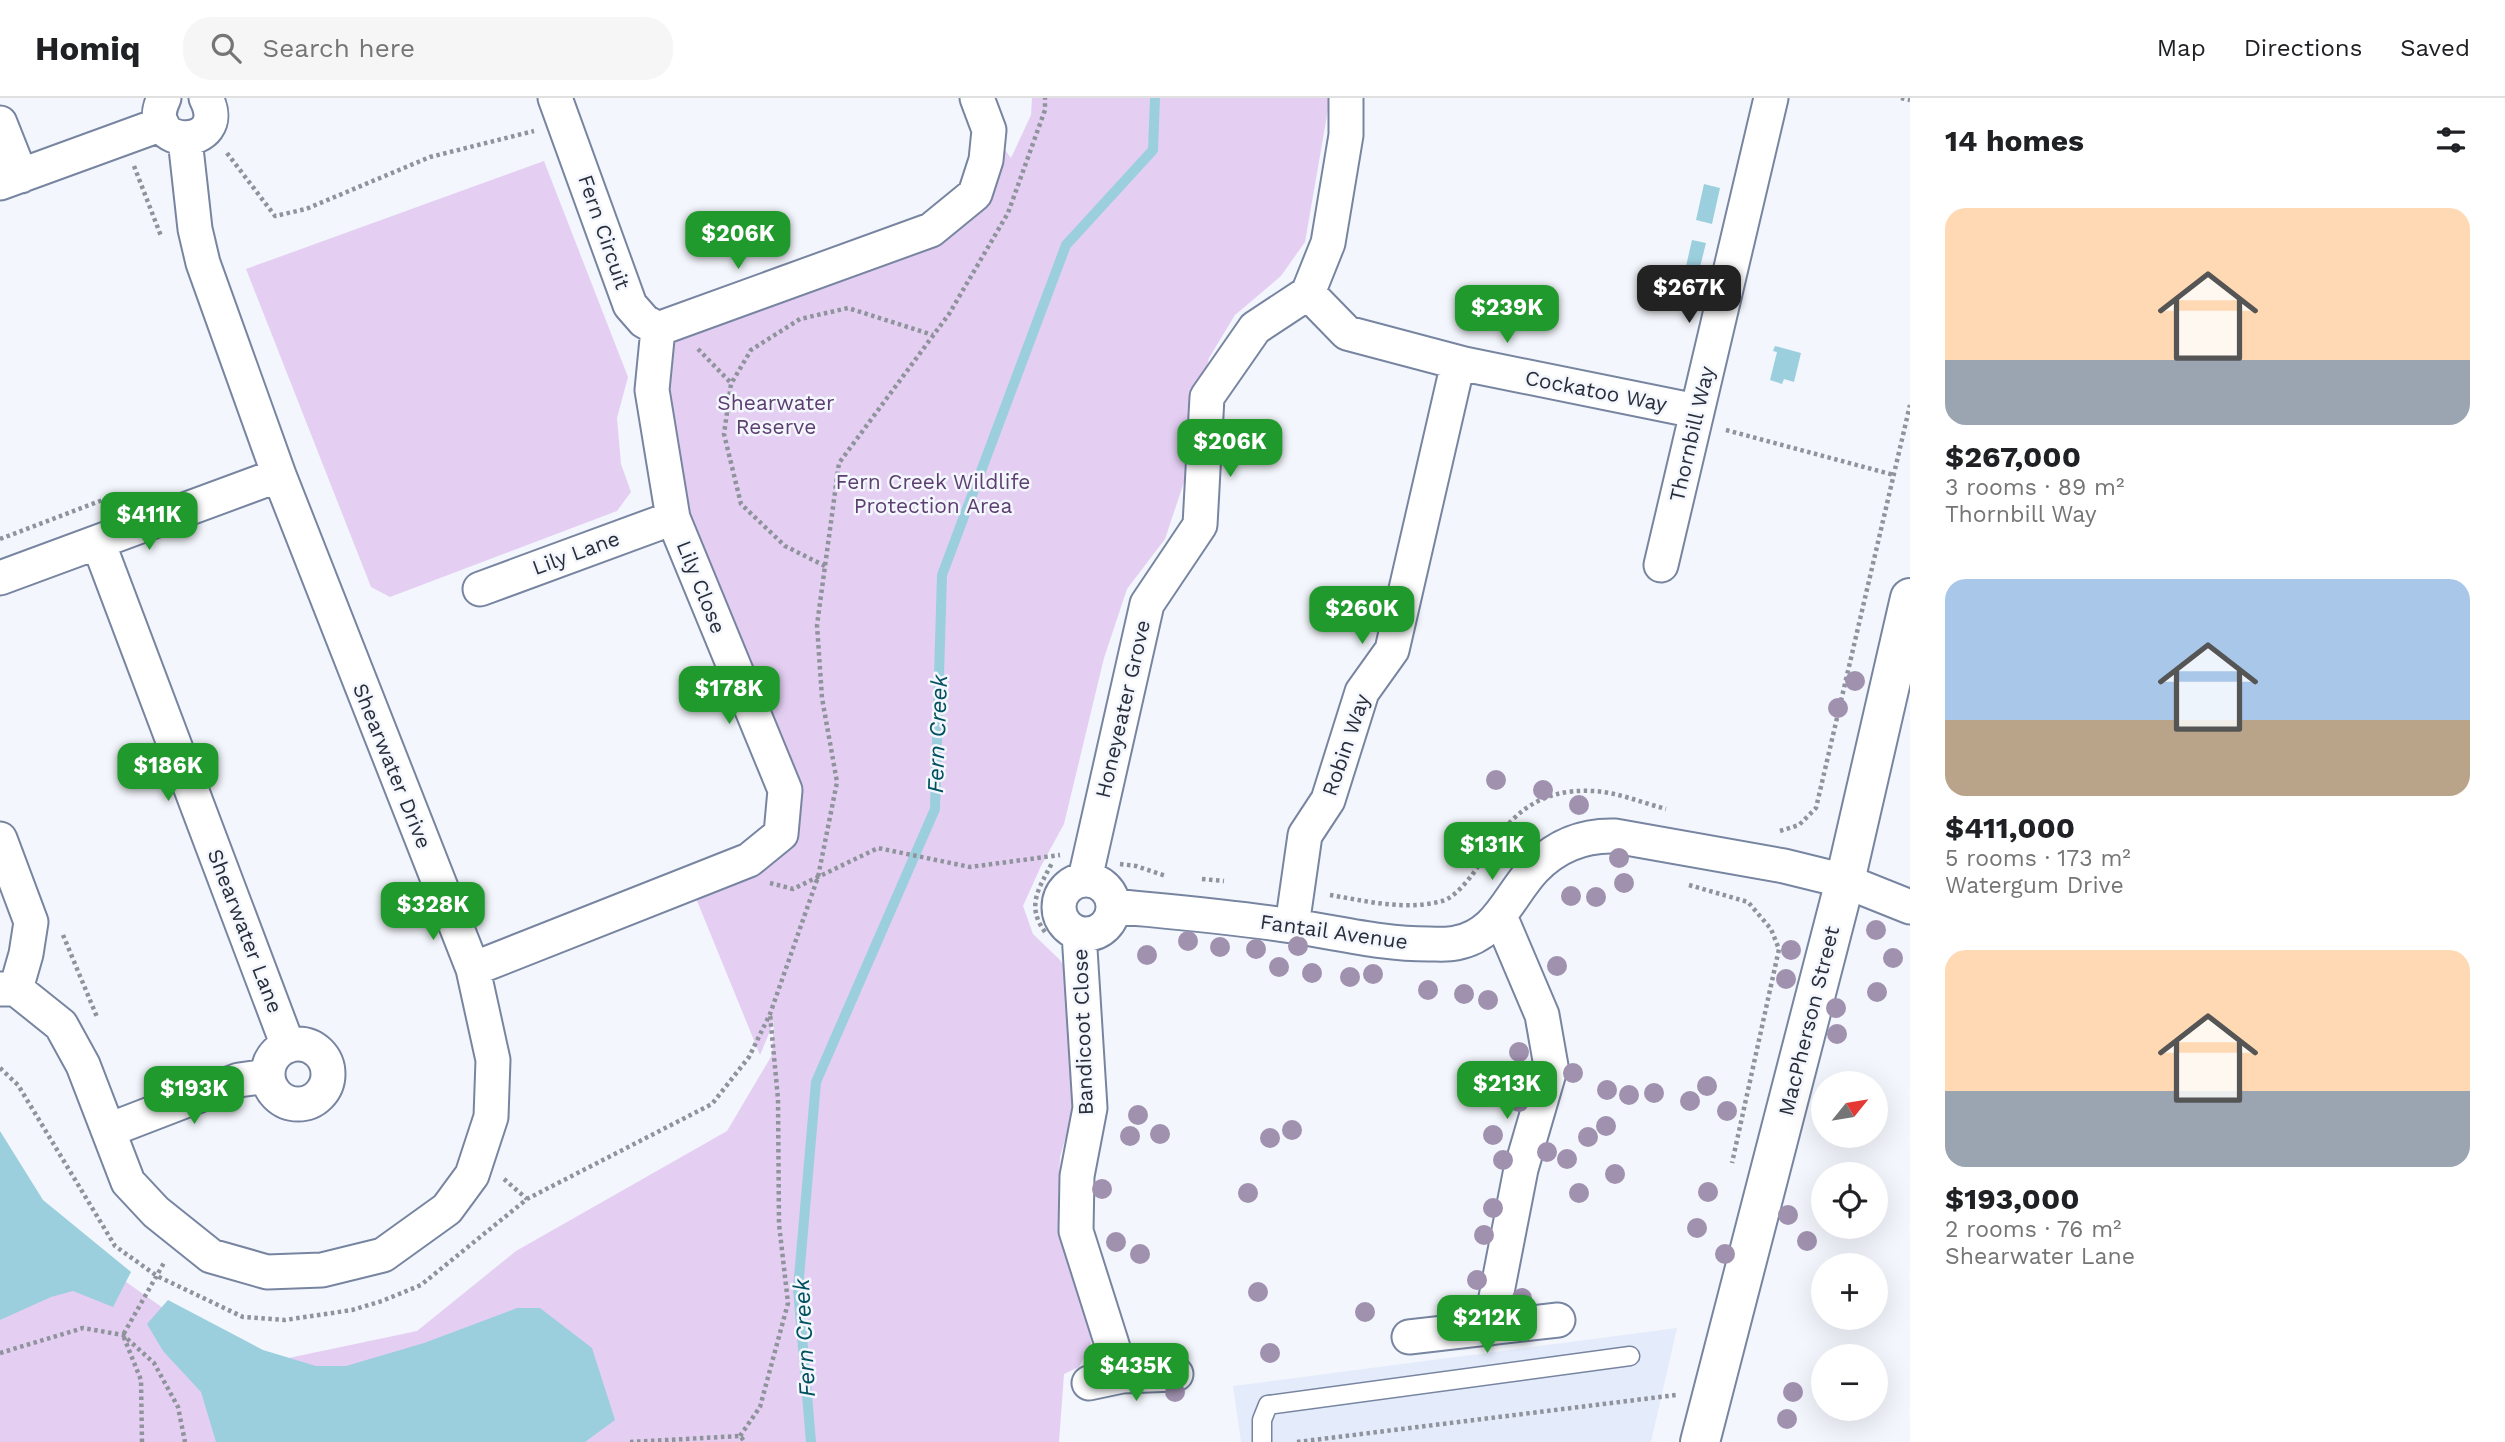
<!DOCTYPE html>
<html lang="en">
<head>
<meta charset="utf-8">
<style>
  body { margin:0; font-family:"Work Sans",sans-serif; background:#f6f6f6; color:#202124; height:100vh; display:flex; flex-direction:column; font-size:26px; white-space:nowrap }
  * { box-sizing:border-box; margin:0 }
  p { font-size:23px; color:#757577 }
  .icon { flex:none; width:38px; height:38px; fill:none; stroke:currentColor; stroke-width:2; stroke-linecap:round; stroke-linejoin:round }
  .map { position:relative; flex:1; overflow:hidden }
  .drawer { display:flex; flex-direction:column; background:#fff; width:595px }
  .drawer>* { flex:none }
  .needle { width:46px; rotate:60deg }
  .controls { position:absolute; left:1811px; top:973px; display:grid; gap:14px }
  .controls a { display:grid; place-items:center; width:77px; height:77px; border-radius:50%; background:#fff; box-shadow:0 7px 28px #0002; font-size:35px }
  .price { position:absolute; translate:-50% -60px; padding:0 16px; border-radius:14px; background:#209a2d; color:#fff; font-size:23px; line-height:46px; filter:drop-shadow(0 2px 4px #0008) }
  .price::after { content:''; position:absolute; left:50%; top:42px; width:21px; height:16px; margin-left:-10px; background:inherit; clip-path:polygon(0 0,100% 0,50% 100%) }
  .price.selected { background:#222; color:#fff }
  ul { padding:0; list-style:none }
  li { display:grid; align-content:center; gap:14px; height:371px; padding:0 35px }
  li span { display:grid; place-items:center; height:217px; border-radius:21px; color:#555 }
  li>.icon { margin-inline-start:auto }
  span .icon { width:126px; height:126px; fill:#fffc; stroke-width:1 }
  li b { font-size:30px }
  h2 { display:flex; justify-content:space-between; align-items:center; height:84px; padding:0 35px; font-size:30px }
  header { display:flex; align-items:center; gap:42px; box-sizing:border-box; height:98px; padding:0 35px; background:#fff; border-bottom:2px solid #e0e0e0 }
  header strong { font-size:33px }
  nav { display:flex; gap:38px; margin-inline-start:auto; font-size:24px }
  .search { width:490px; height:63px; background:#f6f6f6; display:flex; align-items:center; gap:18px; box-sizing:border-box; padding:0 24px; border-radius:28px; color:#757577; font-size:26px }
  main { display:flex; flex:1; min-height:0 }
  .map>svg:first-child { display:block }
  .built { fill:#e4ecfb }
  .green { fill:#e4cff3 }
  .water { fill:#9bcfdd }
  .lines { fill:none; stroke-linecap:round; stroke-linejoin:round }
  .stream { stroke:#9bcfdd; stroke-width:10 }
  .service-casing { stroke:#7785a1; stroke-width:21 }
  .minor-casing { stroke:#7785a1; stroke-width:37 }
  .tertiary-casing { stroke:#7785a1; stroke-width:42 }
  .path { stroke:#8f939c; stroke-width:4.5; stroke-dasharray:3.5 3.5; stroke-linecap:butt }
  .service { stroke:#fff; stroke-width:18 }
  .minor { stroke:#fff; stroke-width:33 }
  .tertiary { stroke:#fff; stroke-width:38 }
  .tree { fill:#a091af }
  .labels { text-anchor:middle; stroke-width:5; stroke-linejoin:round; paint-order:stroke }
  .street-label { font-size:21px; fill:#282e3a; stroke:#f3f6fc }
  .park-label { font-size:21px; fill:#5c3e70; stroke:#f3f6fc }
  .water-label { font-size:23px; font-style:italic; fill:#01505f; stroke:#f3f6fc }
</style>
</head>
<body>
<header>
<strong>Homiq</strong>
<div class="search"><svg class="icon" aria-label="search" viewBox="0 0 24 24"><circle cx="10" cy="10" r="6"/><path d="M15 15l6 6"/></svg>Search here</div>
<nav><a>Map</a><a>Directions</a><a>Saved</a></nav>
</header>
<main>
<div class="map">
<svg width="1910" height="1344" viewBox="0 0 1910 1344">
  <rect width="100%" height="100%" fill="#f3f6fc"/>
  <path class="built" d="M1677,1230L1651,1344H1241L1233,1288Z"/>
  <path class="green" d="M1032,0H1330L1305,144L1281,178L1235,217L1209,260L1197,306L1185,381L1165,441L1127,491L1104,560L1064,726L1041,768L1023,808L1033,836L1059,861L1074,881L1075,991L1072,1017L1060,1059L1058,1111L1072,1142L1087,1188L1091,1246L1079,1269L1064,1276L1059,1344H271L251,1268L417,1233L516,1153L727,1033L772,957L774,923L760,957L695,798L785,750L684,415L665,290L673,242L708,228L807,196L942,142L971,123L1002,48L1011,60L1031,17Z
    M544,63L628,279L617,320L621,366L631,394L617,413L390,499L371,489L246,171Z
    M0,1095L207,1241L239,1344H0Z"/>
  <path class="water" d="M1704,86L1720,90L1712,126L1696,122Z
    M1692,142L1706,145L1697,181L1684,177Z
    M1775,248L1801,255L1794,284L1784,281L1782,286L1770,282L1777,254L1773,253Z
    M0,1033L43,1102L131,1174L113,1209L73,1193L51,1199L0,1222Z
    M168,1202L263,1252L316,1268H346L424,1245L517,1210H540L592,1250L615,1322L585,1344H216L201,1294L163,1253L147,1226Z"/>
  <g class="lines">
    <path class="stream" d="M811,1344L798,1191L816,984L935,711L942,477L1066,147L1153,52L1155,0"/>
    <g class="service-casing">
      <path id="service" d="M1262,1344V1322L1268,1307L1630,1258"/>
    </g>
    <g class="minor-casing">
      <path id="minor" d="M164,0C138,53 233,53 206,0
        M555,0L630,207L644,223L658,231L931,132L975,96L986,62L989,32L977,0
        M0,25L21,78
        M0,85L162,26
        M1308,195L1347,235L1464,266L1696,313
        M98,444L288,948
        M1661,467L1771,0
        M0,480L279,377
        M480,491L673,420
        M0,741L31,824L26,856L16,891
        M1085,781L1147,506L1200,427L1207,299L1255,230L1308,195L1328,145L1346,37V0
        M1059 809a27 27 0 1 1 54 0a27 27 0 1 1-54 0Z
        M1113,808C1173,814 1233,819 1292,828C1340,835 1381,846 1429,846C1438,846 1447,847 1456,845C1498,837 1508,799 1534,771C1556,748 1584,737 1615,738L1784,768L1845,783L1910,809
        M1292,828L1305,737L1328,702L1362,594L1392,552L1458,265
        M1079,835L1090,1010L1077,1078L1076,1133L1122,1278
        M473,871L749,762L781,736L785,692L673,420L652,292L658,231
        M0,891H16L61,927L83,967L128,1084L156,1114L211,1158L267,1174L322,1172L383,1157L447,1111L472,1077L491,1019L493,962L473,871L279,377L203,165L195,131L185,41
        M268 976a30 30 0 1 1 60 0a30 30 0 1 1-60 0Z
        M109,1032L239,982L268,978
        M1490,1230L1521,1071L1551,968L1542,917L1500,818
        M1409,1239L1558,1222
        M1089,1285L1122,1278L1176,1276"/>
    </g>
    <g class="tertiary-casing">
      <path id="tertiary" d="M1700,1344L1845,783L1910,500"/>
    </g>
    <path class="path" d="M1901,0L1910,2
      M227,55L275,118L306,111L430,59L534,33
      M134,68L161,138
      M698,251L731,285
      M1726,332L1894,377
      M0,441L108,400
      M825,468L785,448L741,406L724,336L731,286L751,252L800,221L848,210L933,237
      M1780,733L1799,727L1816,710L1910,307
      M1495,740L1508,751
      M1120,766L1136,768L1166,778
      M1202,781L1224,783
      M770,785L793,791L878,750L970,769L1060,757
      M1689,787L1748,804L1771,831L1779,851L1732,1065
      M1330,797C1366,803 1405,813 1442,803C1455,800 1472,778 1479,767C1507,720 1535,690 1593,693C1617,694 1643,705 1666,711
      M1045,834C1025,807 1040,789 1053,763
      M63,837L97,919
      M0,970L18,987L115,1148L157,1178L243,1219L285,1222L352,1212L382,1203L421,1187L527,1101L712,1006L749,959L770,916L818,779L837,684L822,600L817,527L839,365L949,216L1008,115L1045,12V0
      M504,1081L527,1101
      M0,1255L83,1230L123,1237L154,1265L178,1309L185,1344
      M740,1338L760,1309L788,1205L779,1126L778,1001L770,916
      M142,1344L141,1282L123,1237L165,1163
      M630,1344L740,1338L745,1344
      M1297,1344L1676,1297"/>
    <use href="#service" class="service"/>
    <use href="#minor" class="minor"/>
    <use href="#tertiary" class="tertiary"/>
  </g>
  <g class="tree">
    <circle cx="1855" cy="583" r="10"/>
    <circle cx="1838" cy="610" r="10"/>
    <circle cx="1496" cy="682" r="10"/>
    <circle cx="1543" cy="692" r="10"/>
    <circle cx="1579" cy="707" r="10"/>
    <circle cx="1486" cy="741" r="10"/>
    <circle cx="1619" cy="760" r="10"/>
    <circle cx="1624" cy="785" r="10"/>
    <circle cx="1571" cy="798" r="10"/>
    <circle cx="1596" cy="799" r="10"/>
    <circle cx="1876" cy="832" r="10"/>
    <circle cx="1188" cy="843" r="10"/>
    <circle cx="1298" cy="848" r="10"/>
    <circle cx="1220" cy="849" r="10"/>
    <circle cx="1256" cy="851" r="10"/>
    <circle cx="1791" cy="852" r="10"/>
    <circle cx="1147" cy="857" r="10"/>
    <circle cx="1893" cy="860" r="10"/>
    <circle cx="1557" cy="868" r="10"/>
    <circle cx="1279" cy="869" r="10"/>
    <circle cx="1312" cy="875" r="10"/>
    <circle cx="1373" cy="876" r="10"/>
    <circle cx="1350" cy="879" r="10"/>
    <circle cx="1786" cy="881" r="10"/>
    <circle cx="1428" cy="892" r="10"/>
    <circle cx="1877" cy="894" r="10"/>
    <circle cx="1464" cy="896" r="10"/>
    <circle cx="1488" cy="902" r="10"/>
    <circle cx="1836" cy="910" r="10"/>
    <circle cx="1837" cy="936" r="10"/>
    <circle cx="1519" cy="954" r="10"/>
    <circle cx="1512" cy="974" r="10"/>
    <circle cx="1573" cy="975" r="10"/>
    <circle cx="1707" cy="988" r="10"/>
    <circle cx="1607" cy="992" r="10"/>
    <circle cx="1654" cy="995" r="10"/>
    <circle cx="1629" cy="997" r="10"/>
    <circle cx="1690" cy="1003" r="10"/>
    <circle cx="1519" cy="1004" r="10"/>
    <circle cx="1727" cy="1013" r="10"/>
    <circle cx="1138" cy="1017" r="10"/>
    <circle cx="1606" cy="1028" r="10"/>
    <circle cx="1292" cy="1032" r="10"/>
    <circle cx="1160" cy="1036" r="10"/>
    <circle cx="1493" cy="1037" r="10"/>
    <circle cx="1130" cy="1038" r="10"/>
    <circle cx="1588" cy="1039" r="10"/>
    <circle cx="1270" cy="1040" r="10"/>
    <circle cx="1547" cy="1054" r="10"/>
    <circle cx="1567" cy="1061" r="10"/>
    <circle cx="1503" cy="1062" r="10"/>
    <circle cx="1615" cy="1076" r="10"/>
    <circle cx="1102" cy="1091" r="10"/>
    <circle cx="1708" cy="1094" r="10"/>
    <circle cx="1248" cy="1095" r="10"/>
    <circle cx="1579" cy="1095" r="10"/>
    <circle cx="1493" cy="1110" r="10"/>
    <circle cx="1788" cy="1117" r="10"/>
    <circle cx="1697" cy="1130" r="10"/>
    <circle cx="1484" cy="1137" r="10"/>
    <circle cx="1807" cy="1143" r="10"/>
    <circle cx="1116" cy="1144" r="10"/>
    <circle cx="1140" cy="1156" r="10"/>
    <circle cx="1725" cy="1156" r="10"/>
    <circle cx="1477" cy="1182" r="10"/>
    <circle cx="1258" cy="1194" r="10"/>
    <circle cx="1522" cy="1200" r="10"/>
    <circle cx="1365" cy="1214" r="10"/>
    <circle cx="1270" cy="1255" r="10"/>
    <circle cx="1175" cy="1294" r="10"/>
    <circle cx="1793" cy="1294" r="10"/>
    <circle cx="1787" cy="1321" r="10"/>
  </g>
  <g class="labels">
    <g class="street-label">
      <text transform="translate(604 134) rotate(71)" y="7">Fern Circuit</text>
      <text transform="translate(1596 293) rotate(11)" y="7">Cockatoo Way</text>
      <text transform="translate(1692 336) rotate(-77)" y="7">Thornbill Way</text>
      <text transform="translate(576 455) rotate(-20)" y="7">Lily Lane</text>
      <text transform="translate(701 489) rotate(68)" y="7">Lily Close</text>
      <text transform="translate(1123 611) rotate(-77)" y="7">Honeyeater Grove</text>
      <text transform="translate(1346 647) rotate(-71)" y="7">Robin Way</text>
      <text transform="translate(392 668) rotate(68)" y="7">Shearwater Drive</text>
      <text transform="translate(245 833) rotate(69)" y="7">Shearwater Lane</text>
      <text transform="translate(1334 834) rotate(8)" y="7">Fantail Avenue</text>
      <text transform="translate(1809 923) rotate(-76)" y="7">MacPherson Street</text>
      <text transform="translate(1083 934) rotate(-92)" y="7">Bandicoot Close</text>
    </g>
    <g class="park-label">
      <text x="776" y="312">Shearwater<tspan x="776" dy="24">Reserve</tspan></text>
      <text x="933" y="391">Fern Creek Wildlife<tspan x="933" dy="24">Protection Area</tspan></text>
    </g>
    <g class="water-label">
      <text transform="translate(937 636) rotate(-88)" y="8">Fern Creek</text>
      <text transform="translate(804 1240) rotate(-93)" y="8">Fern Creek</text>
    </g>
  </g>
</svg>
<div class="controls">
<a><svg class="needle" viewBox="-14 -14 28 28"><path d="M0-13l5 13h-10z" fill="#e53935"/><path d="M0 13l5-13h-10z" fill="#757577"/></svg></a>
<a><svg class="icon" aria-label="locate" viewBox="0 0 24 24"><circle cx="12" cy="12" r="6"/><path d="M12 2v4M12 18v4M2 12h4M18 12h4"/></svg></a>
<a>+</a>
<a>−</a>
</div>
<b class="price" style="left:738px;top:173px">$206K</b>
<b class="price selected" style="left:1689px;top:227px">$267K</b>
<b class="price" style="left:1507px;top:247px">$239K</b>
<b class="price" style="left:1230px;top:381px">$206K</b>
<b class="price" style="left:149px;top:454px">$411K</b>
<b class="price" style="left:1362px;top:548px">$260K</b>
<b class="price" style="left:729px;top:628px">$178K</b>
<b class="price" style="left:168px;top:705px">$186K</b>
<b class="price" style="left:1492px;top:784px">$131K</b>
<b class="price" style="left:433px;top:844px">$328K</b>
<b class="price" style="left:1507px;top:1023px">$213K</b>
<b class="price" style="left:194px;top:1028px">$193K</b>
<b class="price" style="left:1487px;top:1257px">$212K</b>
<b class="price" style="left:1136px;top:1305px">$435K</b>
</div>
<section class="drawer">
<h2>14 homes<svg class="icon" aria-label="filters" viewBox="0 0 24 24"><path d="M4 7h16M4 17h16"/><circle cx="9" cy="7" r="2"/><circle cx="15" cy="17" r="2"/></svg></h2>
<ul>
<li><span style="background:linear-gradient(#ffd9b3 70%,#9aa5b1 0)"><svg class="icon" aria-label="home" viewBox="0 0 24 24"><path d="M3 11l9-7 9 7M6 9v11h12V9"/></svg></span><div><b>$267,000</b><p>3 rooms · 89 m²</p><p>Thornbill Way</p></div></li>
<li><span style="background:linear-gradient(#a9c7e8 65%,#b9a48a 0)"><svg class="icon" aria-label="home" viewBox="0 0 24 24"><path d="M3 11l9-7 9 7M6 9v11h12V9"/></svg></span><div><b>$411,000</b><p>5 rooms · 173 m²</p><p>Watergum Drive</p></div></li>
<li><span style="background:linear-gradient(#ffd9b3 65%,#9aa5b1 0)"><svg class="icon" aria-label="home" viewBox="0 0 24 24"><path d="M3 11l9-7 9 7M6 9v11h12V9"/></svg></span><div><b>$193,000</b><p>2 rooms · 76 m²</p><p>Shearwater Lane</p></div></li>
</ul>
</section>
</main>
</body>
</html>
